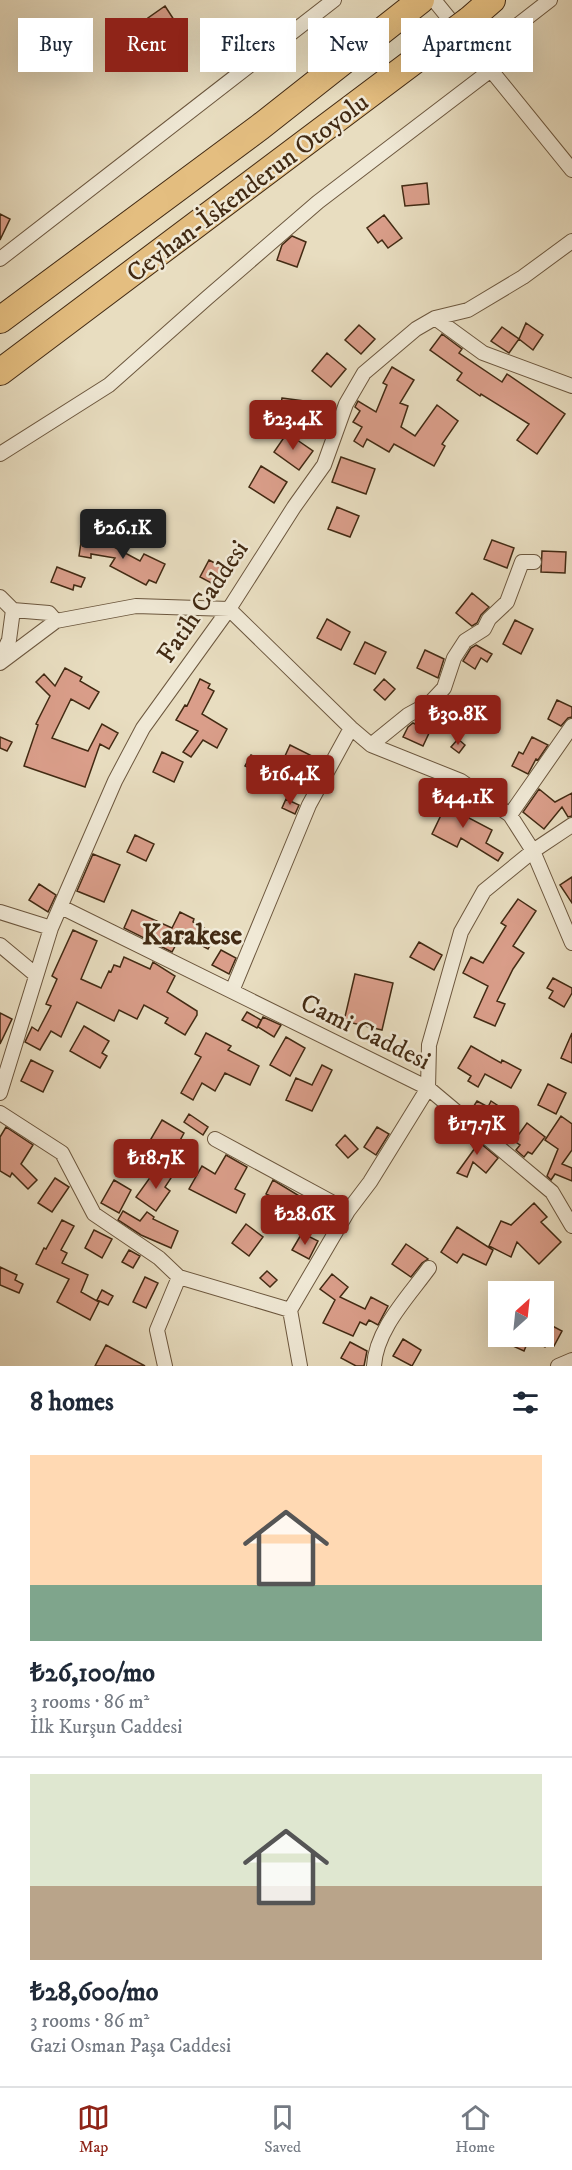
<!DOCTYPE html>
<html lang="en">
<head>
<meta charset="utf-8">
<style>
  body { margin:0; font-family:"IM FELL DW Pica",serif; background:#f2f2f3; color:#1f2937; height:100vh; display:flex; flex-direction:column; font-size:22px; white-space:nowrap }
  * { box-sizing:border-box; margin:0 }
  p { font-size:20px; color:#747a83 }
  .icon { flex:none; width:33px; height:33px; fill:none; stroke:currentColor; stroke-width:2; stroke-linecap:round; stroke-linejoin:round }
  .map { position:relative; height:1366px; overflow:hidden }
  .panel { display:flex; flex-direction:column; background:#fff; flex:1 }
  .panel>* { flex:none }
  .guide { position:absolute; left:18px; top:18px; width:537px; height:54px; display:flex; gap:12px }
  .needle { width:39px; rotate:27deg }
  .controls { position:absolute; left:488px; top:1281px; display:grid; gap:12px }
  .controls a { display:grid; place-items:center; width:66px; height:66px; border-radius:0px; background:#fff; box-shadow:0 6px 24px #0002; font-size:30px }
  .price { position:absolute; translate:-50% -51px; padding:0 14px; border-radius:6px; background:#8f2418; color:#fff; font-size:20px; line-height:39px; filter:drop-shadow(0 2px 3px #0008) }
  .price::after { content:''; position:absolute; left:50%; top:36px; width:18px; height:14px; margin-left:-9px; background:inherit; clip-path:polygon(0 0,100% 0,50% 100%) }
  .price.current { background:#222; color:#fff }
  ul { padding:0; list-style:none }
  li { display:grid; align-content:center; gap:12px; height:318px; padding:0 30px }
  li+li { border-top:2px solid #e0e1e3 }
  li span { display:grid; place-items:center; height:186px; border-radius:0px; color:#555 }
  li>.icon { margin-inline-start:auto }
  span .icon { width:108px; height:108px; fill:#fffc; stroke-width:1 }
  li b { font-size:26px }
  h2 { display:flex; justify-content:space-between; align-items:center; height:72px; padding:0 30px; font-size:26px }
  .chip { padding:0 21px; border-radius:0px; background:#fff; box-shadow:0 6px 24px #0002; font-size:21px; line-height:54px }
  .chip.current { background:#8f2418; color:#fff }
  .tabs { display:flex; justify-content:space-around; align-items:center; height:84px; border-top:2px solid #e0e1e3; background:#fff; font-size:16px; color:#747a83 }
  .tabs a { display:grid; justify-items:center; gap:3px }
  .tabs .current { color:#8f2418 }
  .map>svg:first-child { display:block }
  .building { fill:#da9e8a; stroke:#422a13; stroke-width:1.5 }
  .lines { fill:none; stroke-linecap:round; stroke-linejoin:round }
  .street-casing { stroke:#6c573e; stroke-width:16 }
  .highway-casing { stroke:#422a13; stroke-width:28 }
  .street { stroke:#f0e9d6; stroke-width:14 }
  .highway { stroke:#e4be80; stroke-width:26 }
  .highway-bridge-casing { stroke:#422a13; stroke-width:28; stroke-linecap:butt }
  .highway-bridge { stroke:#e4be80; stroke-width:26 }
  .labels { text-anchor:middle; stroke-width:5; stroke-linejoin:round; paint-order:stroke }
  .street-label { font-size:26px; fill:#422a13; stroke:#f0e9d6 }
  .quarter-label { font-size:28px; font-weight:bold; fill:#422a13; stroke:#f0e9d6 }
</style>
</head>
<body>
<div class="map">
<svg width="572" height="1366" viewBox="0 0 572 1366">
  <rect width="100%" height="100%" fill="#e8ddc0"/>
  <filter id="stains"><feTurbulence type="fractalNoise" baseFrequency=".00333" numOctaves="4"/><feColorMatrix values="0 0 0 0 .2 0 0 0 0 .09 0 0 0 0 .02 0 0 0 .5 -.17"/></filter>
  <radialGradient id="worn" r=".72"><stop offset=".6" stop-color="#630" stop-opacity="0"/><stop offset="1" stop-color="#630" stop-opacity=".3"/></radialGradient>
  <path class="building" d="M165,6L178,26L161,37L148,18Z
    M427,183L429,204L405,206L402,186Z
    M0,214L10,219L0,240Z
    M384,215L402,238L388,248L382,240L378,243L367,228Z
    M292,236L306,242L297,267L277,260L282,245Z
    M526,323L543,335L533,350L519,339Z
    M359,325L375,339L361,354L345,340Z
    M502,327L519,339L509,353L491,341Z
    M442,334L462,349L459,353L502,382L507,374L565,414L537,454L517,440L529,424L481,394L480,396L457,380L462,373L430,350Z
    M327,353L346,369L331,387L312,371Z
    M392,367L414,380L400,403L408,406L401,427L415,436L437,405L458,421L442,444L445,446L434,466L394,444L389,452L367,439L363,447L354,441L362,427L353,422L360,411L355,407L358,401L376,412L387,385L383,383Z
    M282,398L319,403L316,424L279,418Z
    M287,433L313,451L299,470L274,452Z
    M341,457L375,469L366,494L332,482Z
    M261,466L287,482L274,503L249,487Z
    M337,507L359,516L350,537L328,529Z
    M82,536L99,539L140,561L144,554L165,564L156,583L149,580L146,585L110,566L115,558L91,554V558L79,556Z
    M492,540L514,548L507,568L484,559Z
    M542,551L566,552L565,573L541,572Z
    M209,560L226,569L217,586L200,577Z
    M57,567L85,578L81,587L74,585L73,590L51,582Z
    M472,593L489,607L481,615L477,623L472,626L456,613Z
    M327,619L350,632L341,650L317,638Z
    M515,620L533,629L521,654L503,644Z
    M365,642L386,652L375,674L354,664Z
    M476,645L492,654L487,662L481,658L475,669L463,661L471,648Z
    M425,650L444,659L438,678L417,668Z
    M65,668L82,677L80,681L99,692L89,709L71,699L52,738L88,751L102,724L118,733L109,749L100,744L85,787L24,766L38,725L36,724L50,696L36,682L44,674L55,686Z
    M200,679L210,684L208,688L214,691L202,714L227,729L217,748L203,740L191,757L183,752L198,731L176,720L185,705L187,706Z
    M384,679L395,689L385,700L374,690Z
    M480,697L497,707L487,729L468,719Z
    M557,700L572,707V717L568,718L561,726L548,719Z
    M413,723L430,731L423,746L403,737L408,727Z
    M0,737L12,742L7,751L0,748Z
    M532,737L548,745L538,760L536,759L528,774L512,766L519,752L523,754Z
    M458,739L465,745L459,753L451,747Z
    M290,745L316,758L300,790L275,778Z
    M162,752L183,762L174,782L153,772Z
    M251,755L261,760L255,771L245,766Z
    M539,789L555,802L572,793V816L568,817L562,807L544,829L523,812Z
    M450,797L471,811L467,817L492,830L486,843L503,853L498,861L461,838L457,847L432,834L442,813L440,812Z
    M286,799L299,805L295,814L282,808Z
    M135,835L154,844L146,861L127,852Z
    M93,854L120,865L104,902L77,891Z
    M572,877V903L560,885Z
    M39,884L56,895L48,912L29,900Z
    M518,899L536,911L513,946L524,953L513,969L497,1001L505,1004L495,1026L474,1017L488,986L463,973L471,957L483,963L506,926L501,923Z
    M132,910L172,928L180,912L194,919L193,922L216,935L208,949L186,937L185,939L180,937L172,952L124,928Z
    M73,930L97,941L81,979L101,988L109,971L111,972L114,965L120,967L124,957L150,969L153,962L175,976L167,992L197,1011V1015L185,1035L165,1023L168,1018L144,1005L137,1019L119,1010L114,1021L77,1002L61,1037L51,1031L40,1050L25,1042L32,1027L38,1031L51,1006L46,1004L57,979L52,976Z
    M419,942L442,955L434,970L410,957Z
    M221,950L236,958L229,974L212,965Z
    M355,974L393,983L382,1030L344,1021Z
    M553,978L572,988V993L564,1007L549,998L553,991L547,988Z
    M247,1012L261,1020L257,1028L242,1020Z
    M0,1013L12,1019L0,1044Z
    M263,1017L281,1025L274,1037L258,1027Z
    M84,1026L109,1041L102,1053L107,1056L100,1068L70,1051Z
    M206,1033L231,1046L228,1050L259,1066L250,1085L225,1073L215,1091L202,1083L193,1100L181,1093L201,1057L195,1054Z
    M572,1033V1063L561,1058Z
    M286,1037L305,1048L290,1076L270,1065Z
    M471,1046L501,1063L502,1060L521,1070L511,1088L485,1074L478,1087L468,1081L471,1076L458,1068Z
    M31,1060L53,1071L43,1092L21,1081Z
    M322,1065L332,1070L312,1111L286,1100L296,1078L312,1085Z
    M548,1084L566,1093L556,1114L538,1105Z
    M477,1101L488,1107L491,1101L506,1111L494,1131L470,1112Z
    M189,1114L208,1127L203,1135L184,1122Z
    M561,1116L572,1124V1150L562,1164L572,1168V1181L555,1174L551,1180L547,1176L558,1149L545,1140Z
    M162,1120L184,1133L171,1157L148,1144Z
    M527,1123L545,1137L532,1154L528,1152L524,1157L516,1150L520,1145L514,1141Z
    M6,1127L33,1145L21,1164L37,1180L28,1189L12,1173L10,1177L0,1171V1137Z
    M377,1127L389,1134L376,1155L364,1147Z
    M461,1127L498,1158L486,1173L473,1162L467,1177L457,1173L475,1148L457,1130Z
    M345,1135L358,1149L348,1158L336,1145Z
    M226,1155L247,1167L235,1189L245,1194L236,1213L189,1189L202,1166L215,1174Z
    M163,1168L173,1175L165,1187L170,1191L156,1211L136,1197L154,1172L158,1175Z
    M55,1178L69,1187L52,1212L38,1203Z
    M114,1180L131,1190L119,1213L101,1203Z
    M273,1180L301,1197L296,1208L266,1194Z
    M534,1203L547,1217L541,1222L561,1242L539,1264L517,1242L511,1257L489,1246L501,1221L511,1225Z
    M123,1211L140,1221L147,1212L154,1217L153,1219L178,1231L171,1248L141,1235L118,1220Z
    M62,1220L74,1226L61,1250L67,1253L62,1263L88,1275L81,1292L99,1302L90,1320L57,1302L69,1279L36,1264L44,1248L46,1249Z
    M246,1224L263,1237L249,1256L232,1243Z
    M457,1227L493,1250L486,1265L463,1254L457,1263L441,1252Z
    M94,1230L112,1239L102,1258L85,1248Z
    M302,1233L318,1241L309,1259L292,1250Z
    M406,1244L428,1259L422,1263L411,1277L392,1264Z
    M129,1250L140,1256L133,1268L122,1262Z
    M0,1267L17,1275L15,1280L23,1284L19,1293L0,1285Z
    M267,1271L277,1280L270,1287L260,1278Z
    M332,1274L348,1287L340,1297L365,1309L371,1297L388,1306L378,1325L369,1320L366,1325L360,1322L353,1336L323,1323L335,1300L320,1289Z
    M145,1277L158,1283L146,1308L133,1302Z
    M102,1290L113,1296L108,1305L97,1300Z
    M543,1321L562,1331L554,1346L547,1342L545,1347L529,1339L524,1351L491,1336H543Z
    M403,1339L421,1350L412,1366L393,1356Z
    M350,1342L367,1351L364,1366H356L341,1358Z
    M106,1345L145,1366H95Z"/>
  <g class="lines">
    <g class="street-casing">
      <path id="street" d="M434,0L572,170
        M479,55L550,0
        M0,259L334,0
        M435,318L483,353L572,386
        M0,454L109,385L207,298L318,202L491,70
        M0,597L13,610L49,613L56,621
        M0,659L9,640L13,610
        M0,663L56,621L136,606L229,609L351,728L371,745L461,781L510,815L533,851L572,943
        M371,745L408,715L430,703L444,688L454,658L465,641L484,629L489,619L507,602L522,562H534
        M510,815L572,726
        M61,907L428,1088L552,1192L572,1226
        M0,912L51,928
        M0,945L36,975
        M232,991L309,805L351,728
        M0,1093L51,928L115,781L143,728L229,609L294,507L324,465L346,404L364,373L416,329L435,318L468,310L523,277L572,241
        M0,1113L62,1153L94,1214L159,1258L179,1277L290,1310
        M215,1139L348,1211
        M165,1366L157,1330L179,1277
        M300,1366L290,1310L348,1211L370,1182L428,1088L429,1045L461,932L484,891L533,851L572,825
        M374,1366C376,1329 409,1296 429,1268
        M558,1366L572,1360"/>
    </g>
    <g class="highway-casing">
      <path id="highway" d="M469,20L492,0
        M0,320L260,127L421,0
        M0,372L434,46"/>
    </g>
    <use href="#street" class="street"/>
    <use href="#highway" class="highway"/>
    <g class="highway-bridge-casing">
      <path id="highway-bridge" d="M434,46L469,20"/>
    </g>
    <use href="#highway-bridge" class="highway-bridge"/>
  </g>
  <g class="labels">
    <g class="street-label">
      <text transform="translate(247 187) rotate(-37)" y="9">Ceyhan-İskenderun Otoyolu</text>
      <text transform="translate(202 601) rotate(-56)" y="9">Fatih Caddesi</text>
      <text transform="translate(366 1031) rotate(26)" y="9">Cami Caddesi</text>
    </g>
    <g class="quarter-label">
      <text x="192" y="944">Karakese</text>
    </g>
  </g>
  <rect width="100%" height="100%" filter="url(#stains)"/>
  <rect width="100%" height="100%" fill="url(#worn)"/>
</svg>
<div class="controls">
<a><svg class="needle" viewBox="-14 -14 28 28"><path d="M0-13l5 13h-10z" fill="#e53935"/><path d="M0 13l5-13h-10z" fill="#747a83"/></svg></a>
</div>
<b class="price" style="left:293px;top:451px">₺23.4K</b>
<b class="price current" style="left:123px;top:560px">₺26.1K</b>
<b class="price" style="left:458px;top:746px">₺30.8K</b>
<b class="price" style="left:290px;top:806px">₺16.4K</b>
<b class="price" style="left:463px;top:829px">₺44.1K</b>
<b class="price" style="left:477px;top:1156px">₺17.7K</b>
<b class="price" style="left:156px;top:1190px">₺18.7K</b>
<b class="price" style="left:305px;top:1246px">₺28.6K</b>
<div class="guide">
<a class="chip">Buy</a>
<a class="chip current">Rent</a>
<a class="chip">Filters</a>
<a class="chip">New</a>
<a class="chip">Apartment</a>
</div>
</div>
<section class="panel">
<h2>8 homes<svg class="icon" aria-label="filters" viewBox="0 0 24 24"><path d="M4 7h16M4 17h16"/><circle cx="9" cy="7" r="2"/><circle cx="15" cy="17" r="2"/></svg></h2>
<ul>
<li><span style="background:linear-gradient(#ffd9b3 70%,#7fa58c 0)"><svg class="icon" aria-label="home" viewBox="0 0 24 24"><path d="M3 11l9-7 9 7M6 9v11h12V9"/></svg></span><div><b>₺26,100/mo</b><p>3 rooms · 86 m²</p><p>İlk Kurşun Caddesi</p></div></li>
<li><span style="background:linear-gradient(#dfe7d0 60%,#b9a48a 0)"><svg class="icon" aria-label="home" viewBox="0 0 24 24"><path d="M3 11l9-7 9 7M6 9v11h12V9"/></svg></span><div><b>₺28,600/mo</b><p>3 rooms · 86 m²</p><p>Gazi Osman Paşa Caddesi</p></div></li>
</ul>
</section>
<nav class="tabs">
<a class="current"><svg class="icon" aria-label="map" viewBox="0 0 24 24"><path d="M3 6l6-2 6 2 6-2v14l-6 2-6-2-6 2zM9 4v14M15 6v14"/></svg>Map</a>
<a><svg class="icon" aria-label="saved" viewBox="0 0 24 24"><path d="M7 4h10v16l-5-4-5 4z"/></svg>Saved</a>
<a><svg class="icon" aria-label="home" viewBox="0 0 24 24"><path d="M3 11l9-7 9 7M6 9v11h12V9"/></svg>Home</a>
</nav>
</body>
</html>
